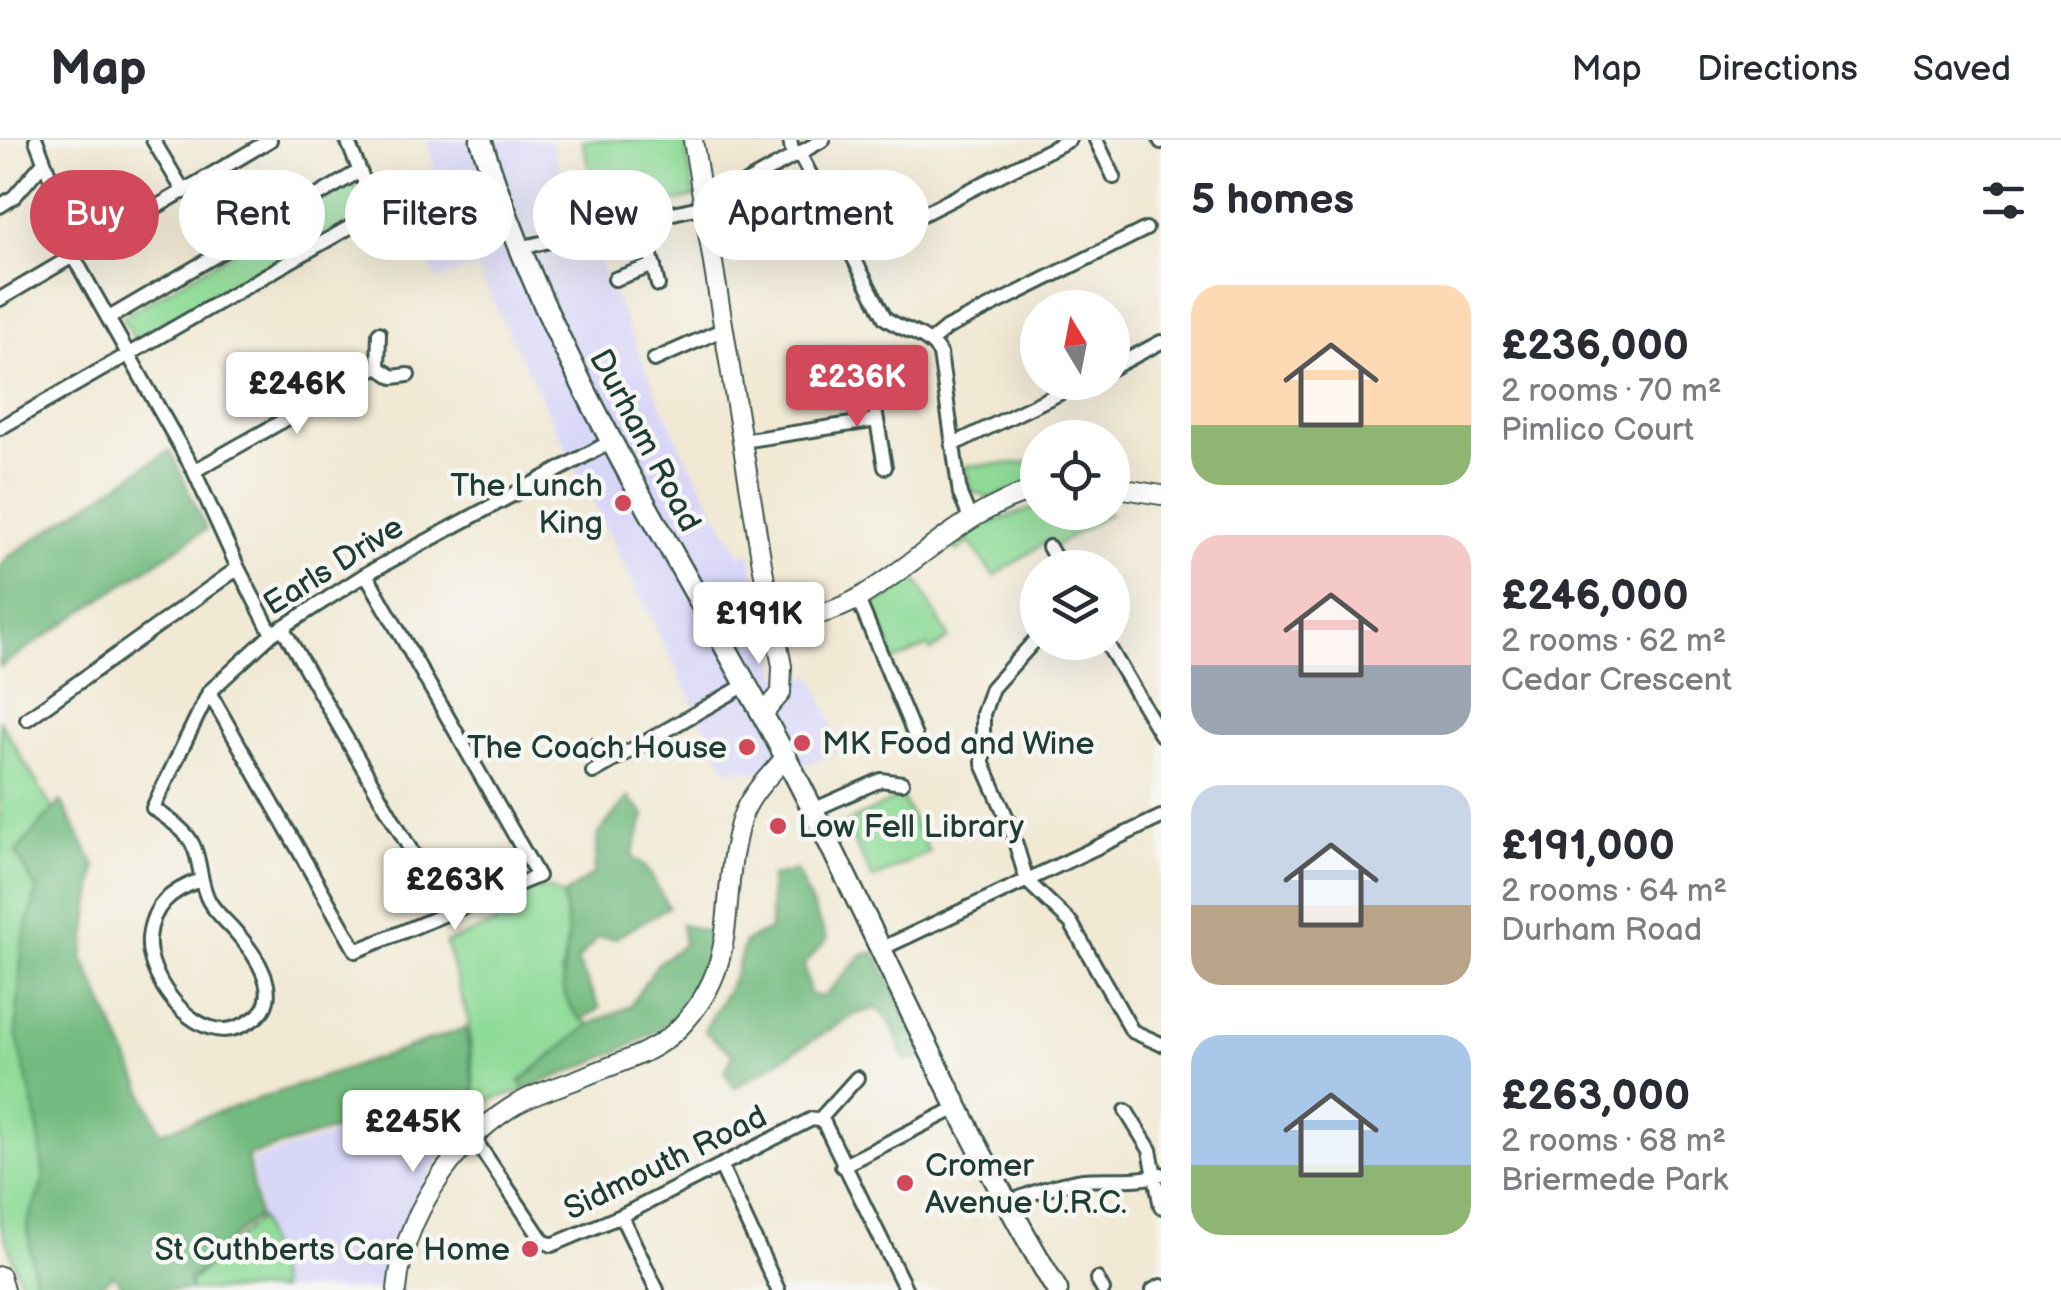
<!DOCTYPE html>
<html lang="en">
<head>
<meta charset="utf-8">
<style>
  body { margin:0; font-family:"Balsamiq Sans",sans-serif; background:#f2f2f3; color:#2b2b33; height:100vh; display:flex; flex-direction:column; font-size:38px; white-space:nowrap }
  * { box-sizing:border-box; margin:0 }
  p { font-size:32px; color:#7c7c81 }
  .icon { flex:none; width:55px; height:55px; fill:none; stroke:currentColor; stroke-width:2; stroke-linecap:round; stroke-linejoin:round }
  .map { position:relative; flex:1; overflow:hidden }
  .sheet { display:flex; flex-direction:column; background:#fff; width:900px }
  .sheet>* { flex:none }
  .top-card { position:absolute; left:30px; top:30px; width:950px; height:90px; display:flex; gap:20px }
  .needle { width:65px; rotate:350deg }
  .controls { position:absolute; left:1020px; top:150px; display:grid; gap:20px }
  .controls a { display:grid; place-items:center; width:110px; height:110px; border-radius:50%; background:#fff; box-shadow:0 10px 40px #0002; font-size:50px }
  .price { position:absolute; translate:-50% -85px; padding:0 22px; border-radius:10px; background:#fff; color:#222; font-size:32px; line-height:65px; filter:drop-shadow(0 2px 5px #0008) }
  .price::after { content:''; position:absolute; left:50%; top:60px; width:30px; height:22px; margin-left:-15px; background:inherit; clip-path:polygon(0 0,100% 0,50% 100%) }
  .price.selected { background:#d1495b; color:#fff }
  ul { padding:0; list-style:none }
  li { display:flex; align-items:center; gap:30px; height:250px; padding:0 30px }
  li span { display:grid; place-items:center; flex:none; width:280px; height:200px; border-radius:30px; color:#555 }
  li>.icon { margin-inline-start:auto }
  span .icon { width:120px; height:120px; fill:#fffc; stroke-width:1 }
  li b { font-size:42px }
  h2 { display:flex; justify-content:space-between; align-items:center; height:120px; padding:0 30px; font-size:42px }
  .pill { padding:0 35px; border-radius:45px; background:#fff; box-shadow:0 10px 40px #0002; font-size:35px; line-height:90px }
  .pill.selected { background:#d1495b; color:#fff }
  header { display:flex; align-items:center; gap:60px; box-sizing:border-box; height:140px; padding:0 50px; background:#fff; border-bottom:2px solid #e1e1e2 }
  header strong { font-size:48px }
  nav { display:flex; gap:55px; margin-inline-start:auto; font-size:35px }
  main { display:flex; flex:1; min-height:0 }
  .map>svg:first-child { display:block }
  .built { fill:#d9d7f8 }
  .green { fill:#8fdb98; stroke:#578c66; stroke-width:2.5 }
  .forest { fill:#73bb80; stroke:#497c5a; stroke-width:2.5 }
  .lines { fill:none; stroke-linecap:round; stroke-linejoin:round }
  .street-casing { stroke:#3e574c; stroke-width:18 }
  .secondary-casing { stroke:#3e574c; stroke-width:22 }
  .primary-casing { stroke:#3e574c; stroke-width:25 }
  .street { stroke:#fff; stroke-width:12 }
  .secondary { stroke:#fff; stroke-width:18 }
  .primary { stroke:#fff; stroke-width:20 }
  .poi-dot { fill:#d1495b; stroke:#f6f6f2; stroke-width:4 }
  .labels { text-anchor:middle; stroke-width:9; stroke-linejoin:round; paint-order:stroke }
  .street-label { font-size:32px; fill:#1f3d34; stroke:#f6f6f2 }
  .poi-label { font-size:32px; fill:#1f3d34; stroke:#f6f6f2; text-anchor:end }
</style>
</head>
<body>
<header>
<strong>Map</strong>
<nav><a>Map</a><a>Directions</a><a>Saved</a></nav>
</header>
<main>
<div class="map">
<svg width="1161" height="1150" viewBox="0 0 1161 1150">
  <rect width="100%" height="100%" fill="#f6f6f2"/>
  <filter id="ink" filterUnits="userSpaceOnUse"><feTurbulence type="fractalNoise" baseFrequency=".01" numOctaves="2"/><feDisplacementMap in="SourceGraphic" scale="20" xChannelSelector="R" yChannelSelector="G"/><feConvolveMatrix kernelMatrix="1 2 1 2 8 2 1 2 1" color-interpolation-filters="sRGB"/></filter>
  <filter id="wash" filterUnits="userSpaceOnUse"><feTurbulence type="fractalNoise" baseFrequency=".0048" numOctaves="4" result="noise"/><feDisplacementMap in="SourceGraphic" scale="40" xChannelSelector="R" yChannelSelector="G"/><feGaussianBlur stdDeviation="2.25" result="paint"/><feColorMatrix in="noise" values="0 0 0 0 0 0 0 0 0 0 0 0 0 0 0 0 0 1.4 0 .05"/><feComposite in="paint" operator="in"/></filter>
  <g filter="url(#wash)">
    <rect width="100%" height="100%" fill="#f1e9d4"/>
    <path class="built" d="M426,0H551L562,37L680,306L741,416L750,412L779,536L814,537L842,609L785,634L726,629L475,125L437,140L421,109L454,91Z
      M482,970L432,1030L394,1101L386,1150H280L260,1078L251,1020L395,976Z"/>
    <path class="green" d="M582,0H685L694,57L614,78L596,53Z
      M351,43L361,50L363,61L360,76L136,203L122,177Z
      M1037,319V341L987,360L985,355L971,352L966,326L1023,323Z
      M1037,367L1038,372L1110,373L1054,407L1049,400L994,436L970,402L957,411L952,405L986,384Z
      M915,437L949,498L931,511L928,506L891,522V507L872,467Z
      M0,581L53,670L16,712L37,751L22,805L44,1039L27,1084L36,1150H23L0,1083Z
      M901,656L929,712L873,739L845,684Z
      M538,745L541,750L547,747L563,756L568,796L561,834L582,880L590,884L520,941L526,949L476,965L468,879L446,803L496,783L491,765Z
      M260,1078L280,1150H191L190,1142Z"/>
    <path class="forest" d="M170,310L206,389L0,527V428L8,417Z
      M628,657L645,675L632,717L647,728L668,767L615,798L598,797L577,821L600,868L582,880C552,854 566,830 568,797C568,784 565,769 563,756L594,733L598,694Z
      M61,661L96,728L83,818L161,992L466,888L476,965L400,970L247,1016L258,1076C232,1094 213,1120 188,1141L190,1150H124L114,1135L93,1150H36L27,1084L44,1040L37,980L16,893L22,805L37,751L16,712Z
      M796,730L827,799L804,825L810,855L824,857L862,815L875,812L923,905L921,919L904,920L893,887L878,868L856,874L734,948L725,932L733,914L704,891L734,837L745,802L770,790L771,737Z
      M681,784L714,794C708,811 705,831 697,847C671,901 578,927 526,949L520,942L590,884L630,866L658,823L684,804Z"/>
  </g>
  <g filter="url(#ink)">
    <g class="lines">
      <g class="street-casing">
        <path id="street" d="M36,0L54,47L73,116L194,331L238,428L272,494
          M153,0L184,52
          M790,0L793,16
          M1096,0L1114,37
          M1160,0L1161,2
          M799,13L885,178C904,192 928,193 940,214L960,354L970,378
          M0,66L14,57L44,22
          M643,81L658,145
          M519,108L704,66L823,0
          M850,111L1069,0
          M615,139L654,125
          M0,159L270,0
          M109,178L358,32
          M379,193L378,227L393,237L408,235
          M931,201L947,188L1146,89
          M654,220L724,189
          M1112,228L1161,202
          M871,246L885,327
          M0,288L369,76L373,63L347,0
          M742,301L877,280
          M952,305L1083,242
          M194,331L378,227
          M1049,407L1061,428
          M858,459L915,596
          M282,487L447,773
          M1038,497L992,548L983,574V624L1010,685L1027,741L1071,783L1132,891L1161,904
          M1106,502L1161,595
          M209,552L356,811L538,736L366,434
          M27,579L238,428
          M593,606L602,626
          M593,632L747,544
          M813,670L881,640L902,643
          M200,740C171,751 152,765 149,798C146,834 185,890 224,890C234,890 244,885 252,880C288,858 254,812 234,790C226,781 215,772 209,761C198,742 202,715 188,697C179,685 165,677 153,668L209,552L272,494L366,434L612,301
          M883,808L1161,677
          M1126,971L1150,1010L1161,1067
          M819,980L824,983L906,1150
          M473,997L543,1101L552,1105L621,1076L812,979L819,980L857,938
          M721,1026L778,1150
          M842,1026L958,967
          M1007,1063C1032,1053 1055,1044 1083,1040C1104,1038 1143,1042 1161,1034
          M621,1076L657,1150
          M1097,1139L1103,1150
          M1153,1150L1161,1146"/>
      </g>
      <g class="secondary-casing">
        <path id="secondary" d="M693,0L762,424L782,526L781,553L763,574
          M1112,347L1161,355
          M775,487C802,478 834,473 857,459C919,423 967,368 1038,349
          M0,1136L4,1150
          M397,1150C403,1079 451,1006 510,968C533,953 563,946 588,935C620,922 657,912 681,886C733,831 723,784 733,716C736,701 738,686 744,672C753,651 771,634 786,617"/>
      </g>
      <g class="primary-casing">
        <path id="primary" d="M481,0C552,228 687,427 796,637C884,807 958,986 1057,1150"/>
      </g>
      <use href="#street" class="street"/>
      <use href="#secondary" class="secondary"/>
      <use href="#primary" class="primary"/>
    </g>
  </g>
  <g class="poi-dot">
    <circle cx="623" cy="363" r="10"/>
    <circle cx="802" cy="603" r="10"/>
    <circle cx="747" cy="607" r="10"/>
    <circle cx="778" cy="686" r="10"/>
    <circle cx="905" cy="1043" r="10"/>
    <circle cx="530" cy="1109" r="10"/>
  </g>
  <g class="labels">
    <g class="street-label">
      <text transform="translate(646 300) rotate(62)" y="11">Durham Road</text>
      <text transform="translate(333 425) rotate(-32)" y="11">Earls Drive</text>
      <text transform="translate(665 1022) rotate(-26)" y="11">Sidmouth Road</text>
    </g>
    <g class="poi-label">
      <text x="603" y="356">The Lunch<tspan x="603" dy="37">King</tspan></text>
      <text x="822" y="614" text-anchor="start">MK Food and Wine</text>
      <text x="727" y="618">The Coach House</text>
      <text x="798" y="697" text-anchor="start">Low Fell Library</text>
      <text x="925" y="1036" text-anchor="start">Cromer<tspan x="925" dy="37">Avenue U.R.C.</tspan></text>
      <text x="510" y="1120">St Cuthberts Care Home</text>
    </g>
  </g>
</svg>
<div class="controls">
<a><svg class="needle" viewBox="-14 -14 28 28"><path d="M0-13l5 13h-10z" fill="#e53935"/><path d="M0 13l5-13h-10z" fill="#7c7c81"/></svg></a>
<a><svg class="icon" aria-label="locate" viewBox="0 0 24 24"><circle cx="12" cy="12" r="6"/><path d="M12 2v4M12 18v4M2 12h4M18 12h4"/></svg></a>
<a><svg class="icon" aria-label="layers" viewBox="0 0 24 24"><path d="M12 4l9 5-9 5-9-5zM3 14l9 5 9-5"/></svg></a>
</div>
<b class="price selected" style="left:857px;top:290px">£236K</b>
<b class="price" style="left:297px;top:297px">£246K</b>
<b class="price" style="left:759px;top:527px">£191K</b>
<b class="price" style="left:455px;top:793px">£263K</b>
<b class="price" style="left:413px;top:1035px">£245K</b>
<div class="top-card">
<a class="pill selected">Buy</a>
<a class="pill">Rent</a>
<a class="pill">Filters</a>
<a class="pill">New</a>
<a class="pill">Apartment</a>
</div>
</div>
<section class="sheet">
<h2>5 homes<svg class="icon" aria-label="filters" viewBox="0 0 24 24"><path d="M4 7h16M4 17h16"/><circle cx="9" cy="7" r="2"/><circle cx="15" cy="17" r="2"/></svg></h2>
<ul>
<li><span style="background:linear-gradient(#ffd9b3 70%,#8fb573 0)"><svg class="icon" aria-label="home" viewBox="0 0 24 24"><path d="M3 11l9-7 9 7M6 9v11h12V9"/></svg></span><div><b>£236,000</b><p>2 rooms · 70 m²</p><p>Pimlico Court</p></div></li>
<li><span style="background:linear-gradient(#f6c9c9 65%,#9aa5b1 0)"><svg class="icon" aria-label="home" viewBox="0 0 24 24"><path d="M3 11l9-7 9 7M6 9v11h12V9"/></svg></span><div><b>£246,000</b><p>2 rooms · 62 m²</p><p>Cedar Crescent</p></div></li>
<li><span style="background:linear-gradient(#c9d6e8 60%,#b9a48a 0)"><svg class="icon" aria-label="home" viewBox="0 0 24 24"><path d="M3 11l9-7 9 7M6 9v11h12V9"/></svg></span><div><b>£191,000</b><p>2 rooms · 64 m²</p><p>Durham Road</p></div></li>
<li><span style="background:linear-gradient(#a9c7e8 65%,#8fb573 0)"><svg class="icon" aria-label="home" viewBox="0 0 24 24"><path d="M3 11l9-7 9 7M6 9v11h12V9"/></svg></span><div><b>£263,000</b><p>2 rooms · 68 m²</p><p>Briermede Park</p></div></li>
</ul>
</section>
</main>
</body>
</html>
